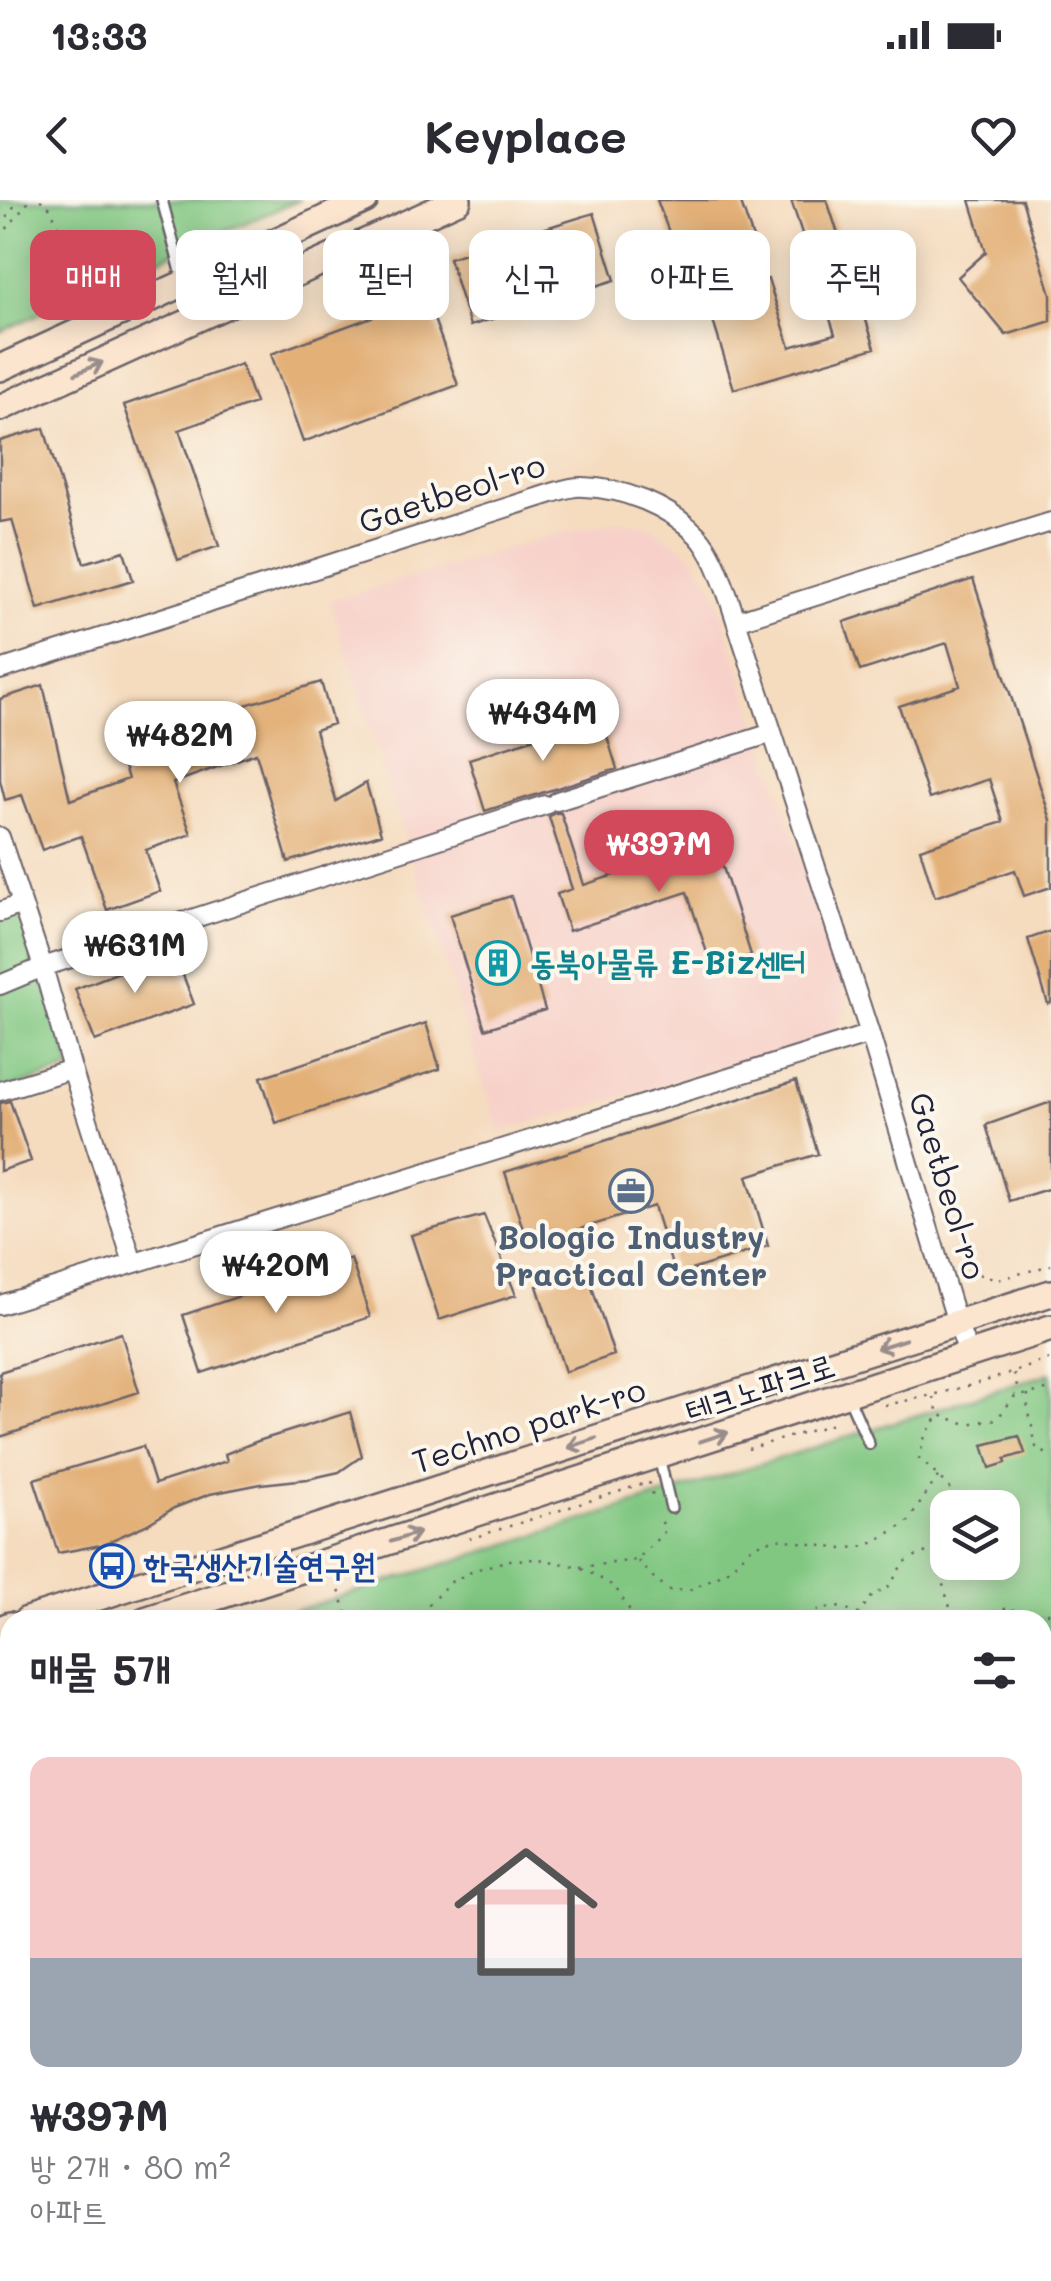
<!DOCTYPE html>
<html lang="ko">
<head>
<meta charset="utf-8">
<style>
  body { margin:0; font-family:Mali,"Poor Story",sans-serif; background:#f7f7f7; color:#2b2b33; height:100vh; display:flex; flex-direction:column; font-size:38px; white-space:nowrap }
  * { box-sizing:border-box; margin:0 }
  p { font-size:32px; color:#7c7c81 }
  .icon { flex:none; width:55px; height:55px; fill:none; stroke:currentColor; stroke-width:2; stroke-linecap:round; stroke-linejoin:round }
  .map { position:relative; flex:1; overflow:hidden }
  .sheet { position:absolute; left:0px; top:1410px; width:1052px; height:672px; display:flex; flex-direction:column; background:#fff; border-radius:30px 30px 0 0; box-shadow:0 5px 25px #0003 }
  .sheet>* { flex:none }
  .hud { position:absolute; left:30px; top:30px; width:992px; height:90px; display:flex; gap:20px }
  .tools { position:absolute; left:930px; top:1290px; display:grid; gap:20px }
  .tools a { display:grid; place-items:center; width:90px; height:90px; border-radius:20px; background:#fff; box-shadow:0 5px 25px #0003; font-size:50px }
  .price { position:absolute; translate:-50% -85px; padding:0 22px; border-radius:35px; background:#fff; color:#222; font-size:32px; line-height:65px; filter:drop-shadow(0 2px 5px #0008) }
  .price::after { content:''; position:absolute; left:50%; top:60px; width:30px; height:22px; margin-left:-15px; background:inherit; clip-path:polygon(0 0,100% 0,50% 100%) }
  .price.on { background:#d1495b; color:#fff }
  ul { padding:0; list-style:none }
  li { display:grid; align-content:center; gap:20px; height:530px; padding:0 30px }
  li span { display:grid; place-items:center; height:310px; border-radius:20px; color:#555 }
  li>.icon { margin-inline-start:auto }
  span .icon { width:180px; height:180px; fill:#fffc; stroke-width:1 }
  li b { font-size:42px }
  h2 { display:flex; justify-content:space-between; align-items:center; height:120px; padding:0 30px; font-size:42px }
  .tag { padding:0 35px; border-radius:20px; background:#fff; box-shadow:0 5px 25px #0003; font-size:35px; line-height:90px }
  .tag.on { background:#d1495b; color:#fff }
  .status { display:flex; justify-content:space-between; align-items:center; height:70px; padding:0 50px; background:#fff; direction:ltr }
  .status svg { height:28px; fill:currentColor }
  header { display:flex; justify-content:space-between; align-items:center; height:130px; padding:0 30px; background:#fff; font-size:45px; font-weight:800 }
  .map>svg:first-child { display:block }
  .built { fill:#f7d1c9 }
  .green { fill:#81c782; stroke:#52745e; stroke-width:2.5; fill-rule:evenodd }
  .building { fill:#e3b078 }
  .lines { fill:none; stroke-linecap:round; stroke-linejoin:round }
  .lane-casing { stroke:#6c6369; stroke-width:14 }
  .street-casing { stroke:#6c6369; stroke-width:22 }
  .secondary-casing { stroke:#6c6369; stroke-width:30 }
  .path { stroke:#6c6369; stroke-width:2.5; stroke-dasharray:2.5 8; stroke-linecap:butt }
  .lane { stroke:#fff; stroke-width:9 }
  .street { stroke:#fff; stroke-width:18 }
  .secondary { stroke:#fbe5cf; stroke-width:25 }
  .oneway { stroke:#998d8c }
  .labels { text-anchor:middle; stroke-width:8; stroke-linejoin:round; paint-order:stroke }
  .street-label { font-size:32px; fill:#22223b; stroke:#fbf7ec }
  .culture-label { font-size:32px; font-weight:bold; fill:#0d838f; stroke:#fbf7ec; text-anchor:start }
  .service-label { font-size:32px; font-weight:bold; fill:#4e5e75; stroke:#fbf7ec }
  .transit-label { font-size:32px; font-weight:bold; fill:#164399; stroke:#fbf7ec; text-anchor:start }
</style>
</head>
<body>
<div class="status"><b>13:33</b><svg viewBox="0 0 49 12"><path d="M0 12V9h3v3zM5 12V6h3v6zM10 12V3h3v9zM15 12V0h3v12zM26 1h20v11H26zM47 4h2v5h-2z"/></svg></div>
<header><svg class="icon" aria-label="back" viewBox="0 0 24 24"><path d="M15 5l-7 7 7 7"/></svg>Keyplace<svg class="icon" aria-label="heart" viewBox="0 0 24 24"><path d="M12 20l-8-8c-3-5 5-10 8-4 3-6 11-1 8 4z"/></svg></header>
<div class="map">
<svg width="1051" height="2081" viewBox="0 0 1051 2081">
  <rect width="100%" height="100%" fill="#fbf7ec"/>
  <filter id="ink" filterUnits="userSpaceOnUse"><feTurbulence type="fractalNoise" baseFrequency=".01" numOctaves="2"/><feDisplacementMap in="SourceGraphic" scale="20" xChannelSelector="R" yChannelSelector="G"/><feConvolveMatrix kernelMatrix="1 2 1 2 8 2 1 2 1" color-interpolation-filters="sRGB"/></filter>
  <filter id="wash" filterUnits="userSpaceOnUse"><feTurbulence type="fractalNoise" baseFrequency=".0048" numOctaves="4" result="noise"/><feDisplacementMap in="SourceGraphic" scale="40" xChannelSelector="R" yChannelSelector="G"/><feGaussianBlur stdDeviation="2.25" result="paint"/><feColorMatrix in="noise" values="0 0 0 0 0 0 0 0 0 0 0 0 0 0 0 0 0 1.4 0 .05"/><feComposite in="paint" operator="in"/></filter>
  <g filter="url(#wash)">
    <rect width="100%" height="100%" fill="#f5dcbf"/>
    <path class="built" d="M617,321L649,325L688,351L714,389L848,804L831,836L499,932L330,401L568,331Z
      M10,1965V2072L96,2073L98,2081H0V1968Z
      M668,2072H918L920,2081H664Z"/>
    <path class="green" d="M0,0H300L138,68L0,132Z
      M21,704L72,869L0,891V712Z
      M1051,1173V1570L1043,1572L1042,1420H266ZM948,1308H1002V1362H948Z
      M10,1500V1898L0,1902V1504Z"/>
    <g id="blocks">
      <path class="building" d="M657,0H740L759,56L687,81Z
        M791,0H827L875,148L734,189L706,98L768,79L790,147L835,134Z
        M970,0H1022L1051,94V121L1006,135L958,77L986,52Z
        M594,13L615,80L470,126L449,58Z
        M426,97L458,185L303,242L271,154Z
        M241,164L255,203L179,230L219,346L178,360L124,205Z
        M44,228L84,363L124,351L133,380L38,409L12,320L0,322V241Z
        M973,379L1051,620V687L1024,696L1015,670L935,697L920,649L1003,622L989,579L929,599L899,506L960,486L947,443L860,471L844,422Z
        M321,482L333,524L315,530L336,601L366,583L381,634L288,662L256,553L173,583L191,634L146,650L160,691L107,710L81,636L42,650L22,595L5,600L0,580V499L43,485L70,600L128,579L121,557L244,513L242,506Z
        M601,517L617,569L485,611L469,559Z
        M554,613H561L584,685L715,642L751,755L712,768L687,692L569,731L557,694L572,689L549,617Z
        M511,696L545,810L485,829L450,715Z
        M1051,731V803L1048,804L1028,739Z
        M174,751L194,804L95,841L75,789Z
        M426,823L440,869L276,923L261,877Z
        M796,881L818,954L747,976L768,1046L675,1075L654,1006L528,1045L505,972Z
        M10,901L31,961L0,971V903Z
        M1051,902V988L1009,1001L986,925Z
        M484,1015L516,1095L439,1120L411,1035Z
        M351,1059L370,1117L202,1173L183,1115Z
        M587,1072L614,1155L565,1172L537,1086Z
        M121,1133L139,1192L0,1237V1172Z
        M350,1212L362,1256L339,1272L308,1279L261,1284L210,1294L174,1308L146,1325L101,1345L58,1353L34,1279L143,1246L155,1284L227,1261L225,1254L258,1241Z
        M1019,1236L1025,1253L1005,1259L1006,1263L990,1268L983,1245Z"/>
    </g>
  </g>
  <g filter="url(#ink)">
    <use href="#blocks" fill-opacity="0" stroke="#6c6369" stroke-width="2.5"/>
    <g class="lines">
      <g class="lane-casing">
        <path id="lane" d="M162,0L183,79
          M848,1196L869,1244
          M659,1257L671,1308
          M422,2072L429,2081"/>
      </g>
      <g class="street-casing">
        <path id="street" d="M736,421L1051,322
          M0,470L552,293C562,290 573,286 583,287C623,288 669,306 697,335C713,352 721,377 729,399L870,834L957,1123L969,1155
          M557,601L772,533
          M0,637L43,767L72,869L133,1063
          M0,712L21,704
          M0,785L43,767L545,605
          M0,891L72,869
          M0,1105L870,834
          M1042,1595L1051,1593
          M0,1935L10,1932
          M119,2072L122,2081"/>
      </g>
      <g class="secondary-casing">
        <path id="secondary" d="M0,168L365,0
          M0,208L458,0
          M27,1420L1051,1093
          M145,1420L1051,1128
          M0,1429L10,1425
          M0,1467L10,1463
          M633,2072L635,2081"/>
      </g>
      <path class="path" d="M40,0L47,4L52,11L87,106
        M0,25L19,0
        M0,37L30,0
        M969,1071L997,1080L1051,1065
        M1014,1174L1017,1187L1015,1195
        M1028,1194L1027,1202L1036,1247L1051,1257
        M934,1197L938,1214
        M885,1205C942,1194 997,1180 1051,1158
        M748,1249L833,1224
        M957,1308L953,1291L919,1258L925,1236L939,1215L967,1224L997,1219L1014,1197L1051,1189
        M948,1338L934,1356L954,1420
        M469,1339L649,1282L654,1299
        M638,1361L655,1379L671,1391L691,1389L726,1372L752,1347L776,1338L840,1349L867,1346L907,1323L939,1275
        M580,1367L637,1360L665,1331L660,1316
        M336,1381L349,1420
        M414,1420L449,1383L475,1370L509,1360L539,1359L580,1367L615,1387L636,1420
        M798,1420C818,1407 837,1402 858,1414L874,1394L885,1390L891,1384L903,1363L923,1352L934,1356
        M963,1420L1012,1407L1016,1420
        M1027,1420L1051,1412
        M0,1490L10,1487
        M0,1522L10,1518
        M1042,1544L1051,1542
        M0,1650L10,1647
        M0,1732L10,1729
        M0,1839L10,1836"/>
      <use href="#lane" class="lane"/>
      <use href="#street" class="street"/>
      <use href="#secondary" class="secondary"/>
    </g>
    <defs><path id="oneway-shaft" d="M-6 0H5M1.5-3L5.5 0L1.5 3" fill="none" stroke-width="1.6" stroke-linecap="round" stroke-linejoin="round" transform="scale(2.5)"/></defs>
    <g class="oneway">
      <use href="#oneway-shaft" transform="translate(89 168) rotate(-24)"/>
      <use href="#oneway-shaft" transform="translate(891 1144) rotate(162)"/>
      <use href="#oneway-shaft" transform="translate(714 1237) rotate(-18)"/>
      <use href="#oneway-shaft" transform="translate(582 1243) rotate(162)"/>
      <use href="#oneway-shaft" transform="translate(405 1337) rotate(-18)"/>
    </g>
  </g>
  <defs>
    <g id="building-ring" transform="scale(2.25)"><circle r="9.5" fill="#fbf7ec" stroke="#0f9aa8" stroke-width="1.5"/><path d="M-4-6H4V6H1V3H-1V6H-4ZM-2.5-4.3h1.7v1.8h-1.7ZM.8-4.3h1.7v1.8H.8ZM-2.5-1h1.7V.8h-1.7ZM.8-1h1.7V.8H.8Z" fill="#0f9aa8"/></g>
    <g id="office-ring" transform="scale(2.25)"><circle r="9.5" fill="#fbf7ec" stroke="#5c6f8a" stroke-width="1.5"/><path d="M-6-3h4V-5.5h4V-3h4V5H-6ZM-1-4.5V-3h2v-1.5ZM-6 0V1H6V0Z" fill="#5c6f8a"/></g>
    <g id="bus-ring" transform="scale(2.25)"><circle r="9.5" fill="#fbf7ec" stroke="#1a4fb4" stroke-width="1.5"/><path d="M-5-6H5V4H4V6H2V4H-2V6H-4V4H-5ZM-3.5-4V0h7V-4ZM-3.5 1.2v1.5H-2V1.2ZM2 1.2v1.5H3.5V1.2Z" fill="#1a4fb4"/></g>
  </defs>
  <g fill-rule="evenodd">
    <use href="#building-ring" x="498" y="763"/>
    <use href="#office-ring" x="631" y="991"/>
    <use href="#bus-ring" x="112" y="1366"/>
  </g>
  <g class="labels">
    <g class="street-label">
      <text transform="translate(452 294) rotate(-18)" y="11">Gaetbeol-ro</text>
      <text transform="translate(947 986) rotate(73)" y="11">Gaetbeol-ro</text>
      <text transform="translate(760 1188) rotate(-18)" y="11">테크노파크로</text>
      <text transform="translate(529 1226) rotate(-18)" y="11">Techno park-ro</text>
    </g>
    <g class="culture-label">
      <text x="530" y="774">동북아물류 E-Biz센터</text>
    </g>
    <g class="service-label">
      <text x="631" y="1049">Bologic Industry<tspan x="631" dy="37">Practical Center</tspan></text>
    </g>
    <g class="transit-label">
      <text x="144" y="1377">한국생산기술연구원</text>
    </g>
  </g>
</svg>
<div class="tools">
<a><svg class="icon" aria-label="layers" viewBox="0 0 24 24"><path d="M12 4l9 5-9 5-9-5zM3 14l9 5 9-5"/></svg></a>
</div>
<b class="price" style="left:543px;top:564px">₩434M</b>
<b class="price" style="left:180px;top:586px">₩482M</b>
<b class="price on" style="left:659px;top:695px">₩397M</b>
<b class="price" style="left:135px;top:796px">₩631M</b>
<b class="price" style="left:276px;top:1116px">₩420M</b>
<div class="hud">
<a class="tag on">매매</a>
<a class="tag">월세</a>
<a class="tag">필터</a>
<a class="tag">신규</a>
<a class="tag">아파트</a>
<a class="tag">주택</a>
</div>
<section class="sheet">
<h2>매물 5개<svg class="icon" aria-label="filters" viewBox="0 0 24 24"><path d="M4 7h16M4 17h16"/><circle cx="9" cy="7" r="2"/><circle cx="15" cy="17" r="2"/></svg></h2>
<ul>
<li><span style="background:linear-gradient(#f6c9c9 65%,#9aa5b1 0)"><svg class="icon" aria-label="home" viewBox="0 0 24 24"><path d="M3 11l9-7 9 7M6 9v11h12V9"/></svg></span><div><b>₩397M</b><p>방 2개 · 80 m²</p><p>아파트</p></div></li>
</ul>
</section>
</div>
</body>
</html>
